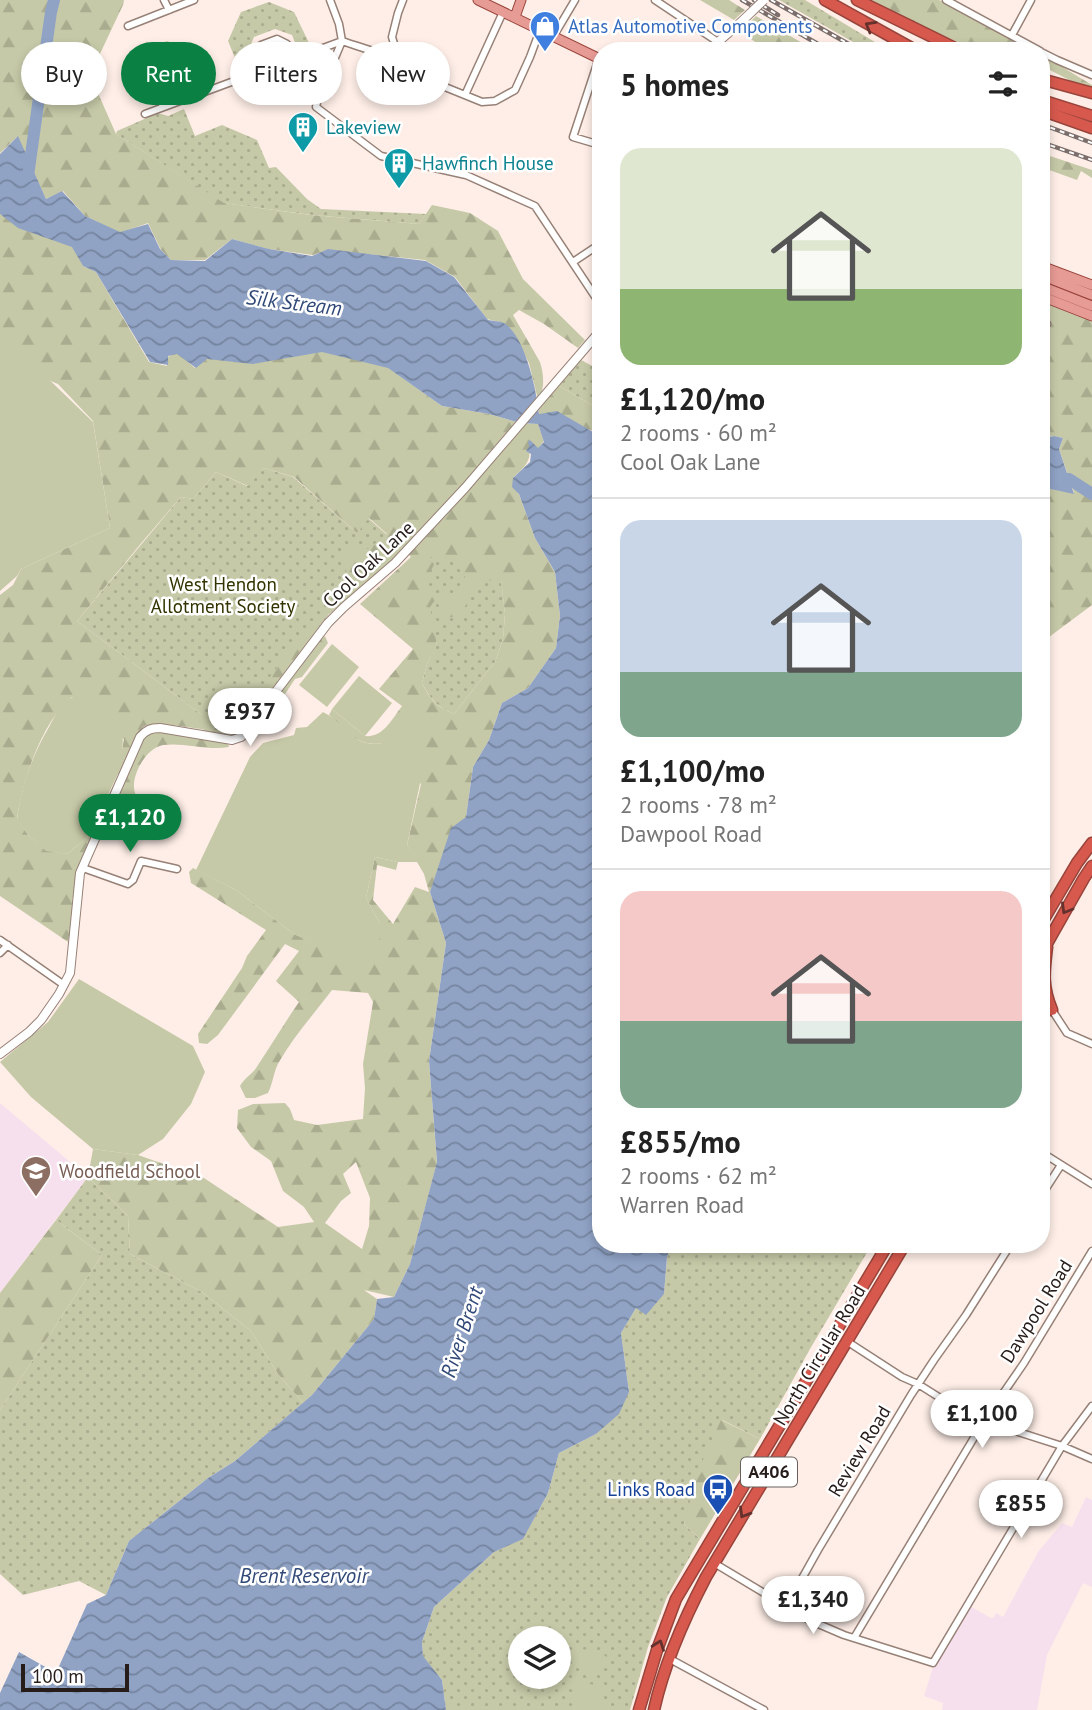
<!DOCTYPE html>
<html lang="en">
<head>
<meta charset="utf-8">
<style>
  body { margin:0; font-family:"PT Sans",sans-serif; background:#f6f6f6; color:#222; height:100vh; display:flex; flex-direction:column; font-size:26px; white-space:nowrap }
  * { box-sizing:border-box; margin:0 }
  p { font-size:23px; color:#767676 }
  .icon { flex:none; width:38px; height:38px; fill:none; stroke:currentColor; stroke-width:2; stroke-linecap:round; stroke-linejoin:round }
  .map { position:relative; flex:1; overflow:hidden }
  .details { position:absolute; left:592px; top:42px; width:458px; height:1211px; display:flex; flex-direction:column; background:#fff; border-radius:28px; box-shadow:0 4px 10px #0003 }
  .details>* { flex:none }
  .banner { position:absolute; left:21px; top:42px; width:466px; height:63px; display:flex; gap:14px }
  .controls { position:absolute; left:508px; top:1626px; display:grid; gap:14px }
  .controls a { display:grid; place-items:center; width:63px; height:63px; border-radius:50%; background:#fff; box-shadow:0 4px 10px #0003; font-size:35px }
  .scale { position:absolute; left:21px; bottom:18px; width:108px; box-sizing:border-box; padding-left:7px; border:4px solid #261c19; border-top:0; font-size:19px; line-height:24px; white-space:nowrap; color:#261c19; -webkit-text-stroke:5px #fff; paint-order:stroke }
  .price { position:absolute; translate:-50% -60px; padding:0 16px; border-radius:24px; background:#fff; color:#222; font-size:23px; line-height:46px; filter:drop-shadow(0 2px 4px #0008) }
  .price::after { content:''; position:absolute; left:50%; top:42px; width:21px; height:16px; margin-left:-10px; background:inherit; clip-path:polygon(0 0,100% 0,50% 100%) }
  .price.active { background:#0b8043; color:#fff }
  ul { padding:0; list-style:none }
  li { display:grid; align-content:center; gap:14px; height:371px; padding:0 28px }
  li+li { border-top:2px solid #e0e0e0 }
  li span { display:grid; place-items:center; height:217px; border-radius:21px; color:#555 }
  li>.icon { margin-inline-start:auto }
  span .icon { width:126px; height:126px; fill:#fffc; stroke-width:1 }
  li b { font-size:30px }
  h2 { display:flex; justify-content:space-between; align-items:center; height:84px; padding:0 28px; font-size:30px }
  .tag { padding:0 24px; border-radius:32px; background:#fff; box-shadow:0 4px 10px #0003; font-size:24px; line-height:63px }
  .tag.active { background:#0b8043; color:#fff }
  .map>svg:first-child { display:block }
  .education { fill:#f7e0ed }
  .grass { fill:url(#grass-dots); fill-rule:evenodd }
  .forest { fill:url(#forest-firs); fill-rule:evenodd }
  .park { fill:#c6c9a7 }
  .water { fill:url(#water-waves) }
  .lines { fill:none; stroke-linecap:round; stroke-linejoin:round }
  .river { stroke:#90a3c5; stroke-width:12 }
  .street-casing { stroke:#978076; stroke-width:9 }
  .secondary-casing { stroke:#978076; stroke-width:10 }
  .primary-casing { stroke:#99443b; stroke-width:11 }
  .highway-casing { stroke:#99443b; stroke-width:13 }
  .street { stroke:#fff; stroke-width:6 }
  .secondary { stroke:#fff; stroke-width:8 }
  .primary { stroke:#e79b95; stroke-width:9 }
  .highway { stroke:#d7594e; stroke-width:10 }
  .rail-casing { stroke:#7c6f6b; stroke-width:4.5 }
  .rail { stroke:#fff; stroke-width:2; stroke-dasharray:5; stroke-linecap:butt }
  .secondary-bridge-casing { stroke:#978076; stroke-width:10; stroke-linecap:butt }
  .secondary-bridge { stroke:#fff; stroke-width:8 }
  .oneway { stroke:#64312c }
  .labels { text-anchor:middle; stroke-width:5; stroke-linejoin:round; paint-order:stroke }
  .shield { fill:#fff; stroke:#67605e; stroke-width:2 }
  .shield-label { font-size:18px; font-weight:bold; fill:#261c19 }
  .shop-label { font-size:19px; fill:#366cbe; stroke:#fff; text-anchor:start }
  .culture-label { font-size:19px; fill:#0d838f; stroke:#fff; text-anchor:start }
  .street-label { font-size:19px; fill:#261c19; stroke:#fff }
  .park-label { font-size:19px; fill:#333401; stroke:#fff }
  .education-label { font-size:19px; fill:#785e54; stroke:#fff; text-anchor:start }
  .transit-label { font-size:19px; fill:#164399; stroke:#fff; text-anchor:end }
  .water-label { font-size:21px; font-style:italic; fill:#314978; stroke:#fff }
</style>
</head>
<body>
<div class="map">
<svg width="1092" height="1710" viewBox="0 0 1092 1710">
  <defs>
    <pattern id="grass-dots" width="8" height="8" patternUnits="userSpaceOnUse" patternTransform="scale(1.75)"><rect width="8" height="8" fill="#c6c9a7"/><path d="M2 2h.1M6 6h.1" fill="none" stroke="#aaac8f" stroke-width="1.8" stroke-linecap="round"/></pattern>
    <pattern id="forest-firs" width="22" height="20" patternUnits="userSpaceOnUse" patternTransform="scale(1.75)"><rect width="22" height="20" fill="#c6c9a7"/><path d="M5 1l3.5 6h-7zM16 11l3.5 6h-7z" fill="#aaac8f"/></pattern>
    <pattern id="water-waves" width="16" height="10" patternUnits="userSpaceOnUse" patternTransform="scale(1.75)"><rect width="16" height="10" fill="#90a3c5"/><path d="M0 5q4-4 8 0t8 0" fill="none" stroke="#75849f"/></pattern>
  </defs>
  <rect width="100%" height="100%" fill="#feeee7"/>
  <path class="education" d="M0,1103L88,1177L0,1293Z
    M1086,1497L1092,1500V1587L1083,1583L1047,1655L1037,1710H942L943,1703L924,1696L933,1667L970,1606L991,1618L994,1617L996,1613L1003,1617L1038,1552L1062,1523L1072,1527Z"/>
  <path class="grass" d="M779,0H805L890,51H869Z
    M269,2L294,12L311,47L299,52L292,35L275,29L254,37L247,54L254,70L242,75L228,41L241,12Z
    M167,41L198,54L188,72L177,68L157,76L155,82L149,84L134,77L131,74L136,64L145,68L149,74L158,62L143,51Z
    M201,55L211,83L200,87L196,77L190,74Z
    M184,109L195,136L222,125L257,140L269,168L276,167L307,199L321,209L426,214L419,224L312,215L223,203L116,134L117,131L158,113L168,116Z
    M581,360L600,370V406L592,405L559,386Z
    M264,468L293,477L357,533L368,518L402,548L396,557L329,614L272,689L249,724L236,735L204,731L202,715L77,621L181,497L193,499L216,472L247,486Z
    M443,542L501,579L505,614L503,639L495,662L454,714C436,706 431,700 422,683L427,664L437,644L415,572Z
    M88,1177L128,1216L130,1254L202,1292L251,1331L278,1374L303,1403L235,1461L208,1478L129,1541L106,1595L79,1581L23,1595L0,1574V1410L102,1255L56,1220Z
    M672,1244H872L810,1349L760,1439L722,1420L684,1524L700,1539L667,1597L648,1647L630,1710H446L442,1680L423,1657L422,1642L434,1607L494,1552L523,1538L548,1493L559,1453L596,1434L629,1392L621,1333L636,1308L664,1294L667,1257ZM520,1638H558V1676H520Z"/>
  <path class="forest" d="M0,0H124L123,5L90,75L116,134L224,203L311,215L419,224L432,205L470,213L498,231L523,279L585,340L578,348L544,324L519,310L513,315L540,362C544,374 545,390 538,400L529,363L514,334L504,323L487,319L455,277L425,260L327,250L313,255L268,249L232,239L205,260H171L161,250L148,223L120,233L85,216L63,191L46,199L17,137L0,153Z
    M700,0H729L745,10L734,20Z
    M872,0H939L1012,37L1035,51H978L922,26Z
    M756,16L816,51H769L740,32Z
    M1041,54L1092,85V88L1075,83L1044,67L1041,75Z
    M1041,153L1092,170V178L1081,171L1077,180L1041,167Z
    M0,214L73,246L83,266L96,272L149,362L167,366V357L177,353L195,368L207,358L253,363L321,351L387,367L442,406L489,414L520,423L538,424L544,441L538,449L529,447C532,462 523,468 513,478L535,538L555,572L560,616L556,648L528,688L502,703L489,740L473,767L466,817L430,892L446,943L429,1061L437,1163L410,1264L394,1297L364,1290L377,1299L374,1319L312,1395L303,1403L278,1374L251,1331L202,1292L130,1254L128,1216L88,1177L93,1149L138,1155L204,1178L278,1227L314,1222L304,1207L283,1191L271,1161L251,1147L237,1128L238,1110L253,1104L285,1103L290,1109L294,1120L317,1125L363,1119L365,1088L363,1064L373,1002L368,993L332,990C314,1014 294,1036 279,1062C274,1070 273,1083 268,1093L255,1098H246L240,1086C246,1076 253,1074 258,1065C272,1044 285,1022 299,1002L276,981L299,951L285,944L218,1035L207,1044L199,1043L198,1034L242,968L247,956L266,930L191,883L189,872L193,868L236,890L294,934L322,947L380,924L366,898L375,857L398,862L396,870L377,865L373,900L393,924L415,887L429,892L424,874L407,845L421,784L383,743C356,747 347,732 329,715L332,709L365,736C383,738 392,719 402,706L379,689L413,649L360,604L411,557L401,547L395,557L329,614L323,610L352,582C341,563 340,557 356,542L368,549L387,534L369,518L357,533L294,477L264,468L248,486L216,472L193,499L181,497L143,541L77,621L202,715L248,711C256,693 268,680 279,665C291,648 303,633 319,619V627L271,689L249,724L236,735C219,733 154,718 143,727C135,735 131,752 127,763L120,760L124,739L72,697C42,721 22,782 17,819L29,836L46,850L67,854L87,838L119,774L121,776L75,898L73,897L72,900L74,901L68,942L0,896V595L13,585L21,569L110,528L93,421L58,384L24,370L0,375ZM433,556L438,561L449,556L466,575L455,593L438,599L440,618L462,616L468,600L485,581L501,580L505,614L503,639L495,662L454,714C436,706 431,701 422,683L427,664L437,645L430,607L438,596L425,580L435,563L430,558ZM356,1162L370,1198L369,1226L362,1249L325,1223L341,1201L351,1193L343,1174Z
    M1041,296L1092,317V605L1041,643V487L1074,493L1059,449L1063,438L1053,436L1041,439V338L1051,324L1041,311Z
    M559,386L592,405L600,406V436L594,431L539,414V409Z
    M325,636L328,643L302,677L295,679L271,715L268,711L279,692L318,641Z
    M161,731L227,741L229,747C207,751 185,742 163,745C147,748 133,772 134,787C134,793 138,797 137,803C136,813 131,825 127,834L115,836L106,829L142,740L147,734Z
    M56,1220L102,1255L0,1410V1293Z
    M721,1420L760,1439L700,1539L684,1524L698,1471Z"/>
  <path class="park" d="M441,214L480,228L477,237C455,235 452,232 441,214Z
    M0,332L93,422L110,528L21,569L17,576L0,591Z
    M332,644L359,667L327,707L299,685Z
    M359,676L392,703L365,736L332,709Z
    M87,692L107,697C123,721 125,731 121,760L127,763L121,776L118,774L87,838L67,854L46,851L29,836L17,820C21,787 32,756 49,727C53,720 57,710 63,704C70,697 78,695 87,692Z
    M323,712C348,724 349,748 383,743L401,718L415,717L425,729L426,755L407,845L418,862H398L375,857L366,898L380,924L379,946L359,966L294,934L236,890L196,870L250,757L263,743L294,735L296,728L307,727Z
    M79,979L193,1046L205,1072L191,1104L163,1139L138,1155L93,1149L31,1097L0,1062L48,1022Z
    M577,1647L606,1656L601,1674L572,1665Z
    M576,1679L605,1689L599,1710L570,1702Z"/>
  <path class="water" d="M18,136L46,199L62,191L85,216L120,232L148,224L160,249L171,260L205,261L232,239L269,249L312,256L328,249L426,261L454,277L488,320C492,321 500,321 504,323C525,335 537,392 539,414L557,411L600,436V1244H672L667,1257L664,1294L646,1315L636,1308L621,1333L629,1392L619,1414L596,1434L559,1453L548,1493L523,1539L494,1552L434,1607L422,1642L423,1656L442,1680L446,1710H0V1693L19,1652L56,1673L87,1604L106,1595L129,1541L208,1478L235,1461L312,1395L374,1319L377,1299L394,1297L410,1264L437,1162L429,1061L446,943L430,892L451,828L466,817L473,767L489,740L502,703L528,688L556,648L560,616L555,572L535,538L519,494L512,487L513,478L530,462L531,454L526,451L529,447L528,442L530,440L538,448L544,442L538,424L520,423L489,414L442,406L388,368L322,352L253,364L207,359L196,368L177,354L168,356V365L150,362L96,272L83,266L72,247L18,228L0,214V154Z
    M1054,436L1063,438L1059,449L1074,494L1041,487V439Z"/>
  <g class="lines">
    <path class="river" d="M28,176L51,12L54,0
      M1041,481L1069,479L1092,494"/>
    <g class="street-casing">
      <path id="street" d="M164,0L169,10
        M330,0L339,24L342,41C361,47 378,54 398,57
        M403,0L398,13L392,37L398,57L404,65L411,70L445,87L482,102L495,101L515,90L530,57L540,30
        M655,0L718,42
        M946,0L1040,51
        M128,26L194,0
        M1012,35L1031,0
        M553,37L575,0
        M342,41L318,98L316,107L381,156L466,175L535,206L600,304
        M1041,52L1057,60L1092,75
        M599,58L573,137L600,145
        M260,71L254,55L261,45L277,39L287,44L293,59
        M128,78L161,91
        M465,95L503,12
        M163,107L159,97L162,86L178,80L185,85L189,98
        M145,114L342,41
        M573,262L600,244
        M1041,319L1047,324
        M83,868L128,884L133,880L141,861L177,869
        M0,940L64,985
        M0,953L8,945
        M1052,1010L1067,1033L1092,1044
        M1041,1152L1092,1184
        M1041,1196L1061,1165
        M848,1342L902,1377L918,1384L945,1401L984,1421L1062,1446L1092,1459
        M714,1563L809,1620L844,1635L933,1663L1062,1446L1092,1406
        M786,1607L818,1550L911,1395L934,1360L966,1315L1011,1244
        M854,1638L984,1421L1024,1363L1092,1251
        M670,1659L764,1710"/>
    </g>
    <g class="secondary-casing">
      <path id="secondary" d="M711,51L718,42L741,22
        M0,1054L29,1032L41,1020L59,994L70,973L80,873L140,737C146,730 151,728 160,728L232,740L241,737L256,723L274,694L328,623L344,607L395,563L465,488L600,331"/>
    </g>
    <g class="primary-casing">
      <path id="primary" d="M478,0L600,59
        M515,17L521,0
        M1041,266L1092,285
        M1041,275L1092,295
        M1041,286L1092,306
        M1041,296L1092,316"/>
    </g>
    <g class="highway-casing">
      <path id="highway" d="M825,0L917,51
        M857,0L961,51
        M1041,79L1092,93
        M1041,100L1092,116
        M1041,110L1092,128
        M1041,924L1077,863L1092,843
        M1047,947C1044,972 1042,986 1052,1010
        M1041,954L1084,878L1092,866
        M639,1710L657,1650L676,1599L888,1244
        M654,1710C664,1664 684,1619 706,1577L905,1244"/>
    </g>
    <use href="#street" class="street"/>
    <use href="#secondary" class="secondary"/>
    <use href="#primary" class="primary"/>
    <use href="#highway" class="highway"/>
    <g class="rail-casing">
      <path id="rail" d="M742,0L830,51
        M754,0L778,15
        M771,0L861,51
        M1041,124L1092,143
        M1041,142L1092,160"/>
    </g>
    <use href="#rail" class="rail"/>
    <g class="secondary-bridge-casing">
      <path id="secondary-bridge" d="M741,22L764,0"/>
    </g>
    <use href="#secondary-bridge" class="secondary-bridge"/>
  </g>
  <defs><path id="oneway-chevron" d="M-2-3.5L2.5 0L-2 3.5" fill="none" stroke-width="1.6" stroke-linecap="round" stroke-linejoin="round" transform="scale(1.75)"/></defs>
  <g class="oneway">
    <use href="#oneway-chevron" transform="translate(870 26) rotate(-150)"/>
    <use href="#oneway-chevron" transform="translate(1066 909) rotate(120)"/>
    <use href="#oneway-chevron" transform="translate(744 1513) rotate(121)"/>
    <use href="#oneway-chevron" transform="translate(659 1645) rotate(-70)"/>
  </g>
  <defs>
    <g id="shop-pin" transform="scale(1.575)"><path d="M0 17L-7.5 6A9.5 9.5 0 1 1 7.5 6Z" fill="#3f7fe0" stroke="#fff"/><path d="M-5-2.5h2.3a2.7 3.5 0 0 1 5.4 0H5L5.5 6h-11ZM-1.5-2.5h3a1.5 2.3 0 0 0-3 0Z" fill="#fff"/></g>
    <g id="building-pin" transform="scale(1.575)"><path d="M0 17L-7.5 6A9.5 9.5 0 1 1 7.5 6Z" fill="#0f9aa8" stroke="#fff"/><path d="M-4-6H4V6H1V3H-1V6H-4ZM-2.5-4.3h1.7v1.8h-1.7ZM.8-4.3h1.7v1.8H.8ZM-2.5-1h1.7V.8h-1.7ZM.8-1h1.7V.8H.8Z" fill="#fff"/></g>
    <g id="school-pin" transform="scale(1.575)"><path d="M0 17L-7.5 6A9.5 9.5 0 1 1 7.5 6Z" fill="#8d6e63" stroke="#fff"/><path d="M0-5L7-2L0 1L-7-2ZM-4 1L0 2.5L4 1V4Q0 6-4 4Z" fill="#fff"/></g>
    <g id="bus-pin" transform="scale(1.575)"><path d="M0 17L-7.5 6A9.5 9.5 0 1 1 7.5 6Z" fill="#1a4fb4" stroke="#fff"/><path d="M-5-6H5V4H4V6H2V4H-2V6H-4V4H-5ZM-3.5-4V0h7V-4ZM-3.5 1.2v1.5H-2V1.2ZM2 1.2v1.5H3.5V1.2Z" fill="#fff"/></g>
  </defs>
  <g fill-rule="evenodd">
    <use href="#shop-pin" x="545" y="26"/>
    <use href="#building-pin" x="303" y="127"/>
    <use href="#building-pin" x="399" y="163"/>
    <use href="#school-pin" x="36" y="1171"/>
    <use href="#bus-pin" x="718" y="1489"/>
  </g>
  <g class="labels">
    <rect class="shield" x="741" y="1457.5" width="56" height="29" rx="5"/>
    <g class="shield-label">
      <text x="769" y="1478">A406</text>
    </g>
    <g class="shop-label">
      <text x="568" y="33">Atlas Automotive Components</text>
    </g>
    <g class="culture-label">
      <text x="326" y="134">Lakeview</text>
      <text x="422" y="170">Hawfinch House</text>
    </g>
    <g class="street-label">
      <text transform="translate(368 564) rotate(-43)" y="7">Cool Oak Lane</text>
      <text transform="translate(1036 1311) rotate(-58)" y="7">Dawpool Road</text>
      <text transform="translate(819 1355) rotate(-59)" y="7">North Circular Road</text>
      <text transform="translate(859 1451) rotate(-59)" y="7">Review Road</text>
    </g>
    <g class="park-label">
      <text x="223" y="591">West Hendon<tspan x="223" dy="22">Allotment Society</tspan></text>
    </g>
    <g class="education-label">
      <text x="59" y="1178">Woodfield School</text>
    </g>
    <g class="transit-label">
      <text x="695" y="1496">Links Road</text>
    </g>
    <g class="water-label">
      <text transform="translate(294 303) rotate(7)" y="7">Silk Stream</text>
      <text transform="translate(462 1332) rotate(-72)" y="7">River Brent</text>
      <text x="304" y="1583">Brent Reservoir</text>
    </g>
  </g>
</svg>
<div class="controls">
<a><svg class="icon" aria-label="layers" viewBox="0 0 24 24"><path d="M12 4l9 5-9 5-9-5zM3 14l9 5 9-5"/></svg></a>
</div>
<div class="scale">100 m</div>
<b class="price" style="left:250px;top:748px">£937</b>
<b class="price active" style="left:130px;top:854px">£1,120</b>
<b class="price" style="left:982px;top:1450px">£1,100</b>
<b class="price" style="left:1021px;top:1540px">£855</b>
<b class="price" style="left:813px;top:1636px">£1,340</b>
<div class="banner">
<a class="tag">Buy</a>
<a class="tag active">Rent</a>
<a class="tag">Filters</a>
<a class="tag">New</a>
</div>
<section class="details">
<h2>5 homes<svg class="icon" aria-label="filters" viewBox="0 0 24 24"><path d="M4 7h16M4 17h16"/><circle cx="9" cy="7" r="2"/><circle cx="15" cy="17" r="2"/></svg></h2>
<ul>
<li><span style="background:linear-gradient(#dfe7d0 65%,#8fb573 0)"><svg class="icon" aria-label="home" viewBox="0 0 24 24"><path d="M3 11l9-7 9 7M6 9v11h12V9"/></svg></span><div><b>£1,120/mo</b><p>2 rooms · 60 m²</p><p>Cool Oak Lane</p></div></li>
<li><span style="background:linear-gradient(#c9d6e8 70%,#7fa58c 0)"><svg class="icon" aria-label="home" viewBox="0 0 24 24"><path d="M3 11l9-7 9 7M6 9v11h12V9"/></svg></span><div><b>£1,100/mo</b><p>2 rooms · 78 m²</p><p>Dawpool Road</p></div></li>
<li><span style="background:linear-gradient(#f6c9c9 60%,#7fa58c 0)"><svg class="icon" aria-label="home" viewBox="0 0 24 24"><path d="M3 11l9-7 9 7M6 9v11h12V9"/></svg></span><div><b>£855/mo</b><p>2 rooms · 62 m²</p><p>Warren Road</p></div></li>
</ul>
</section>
</div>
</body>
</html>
